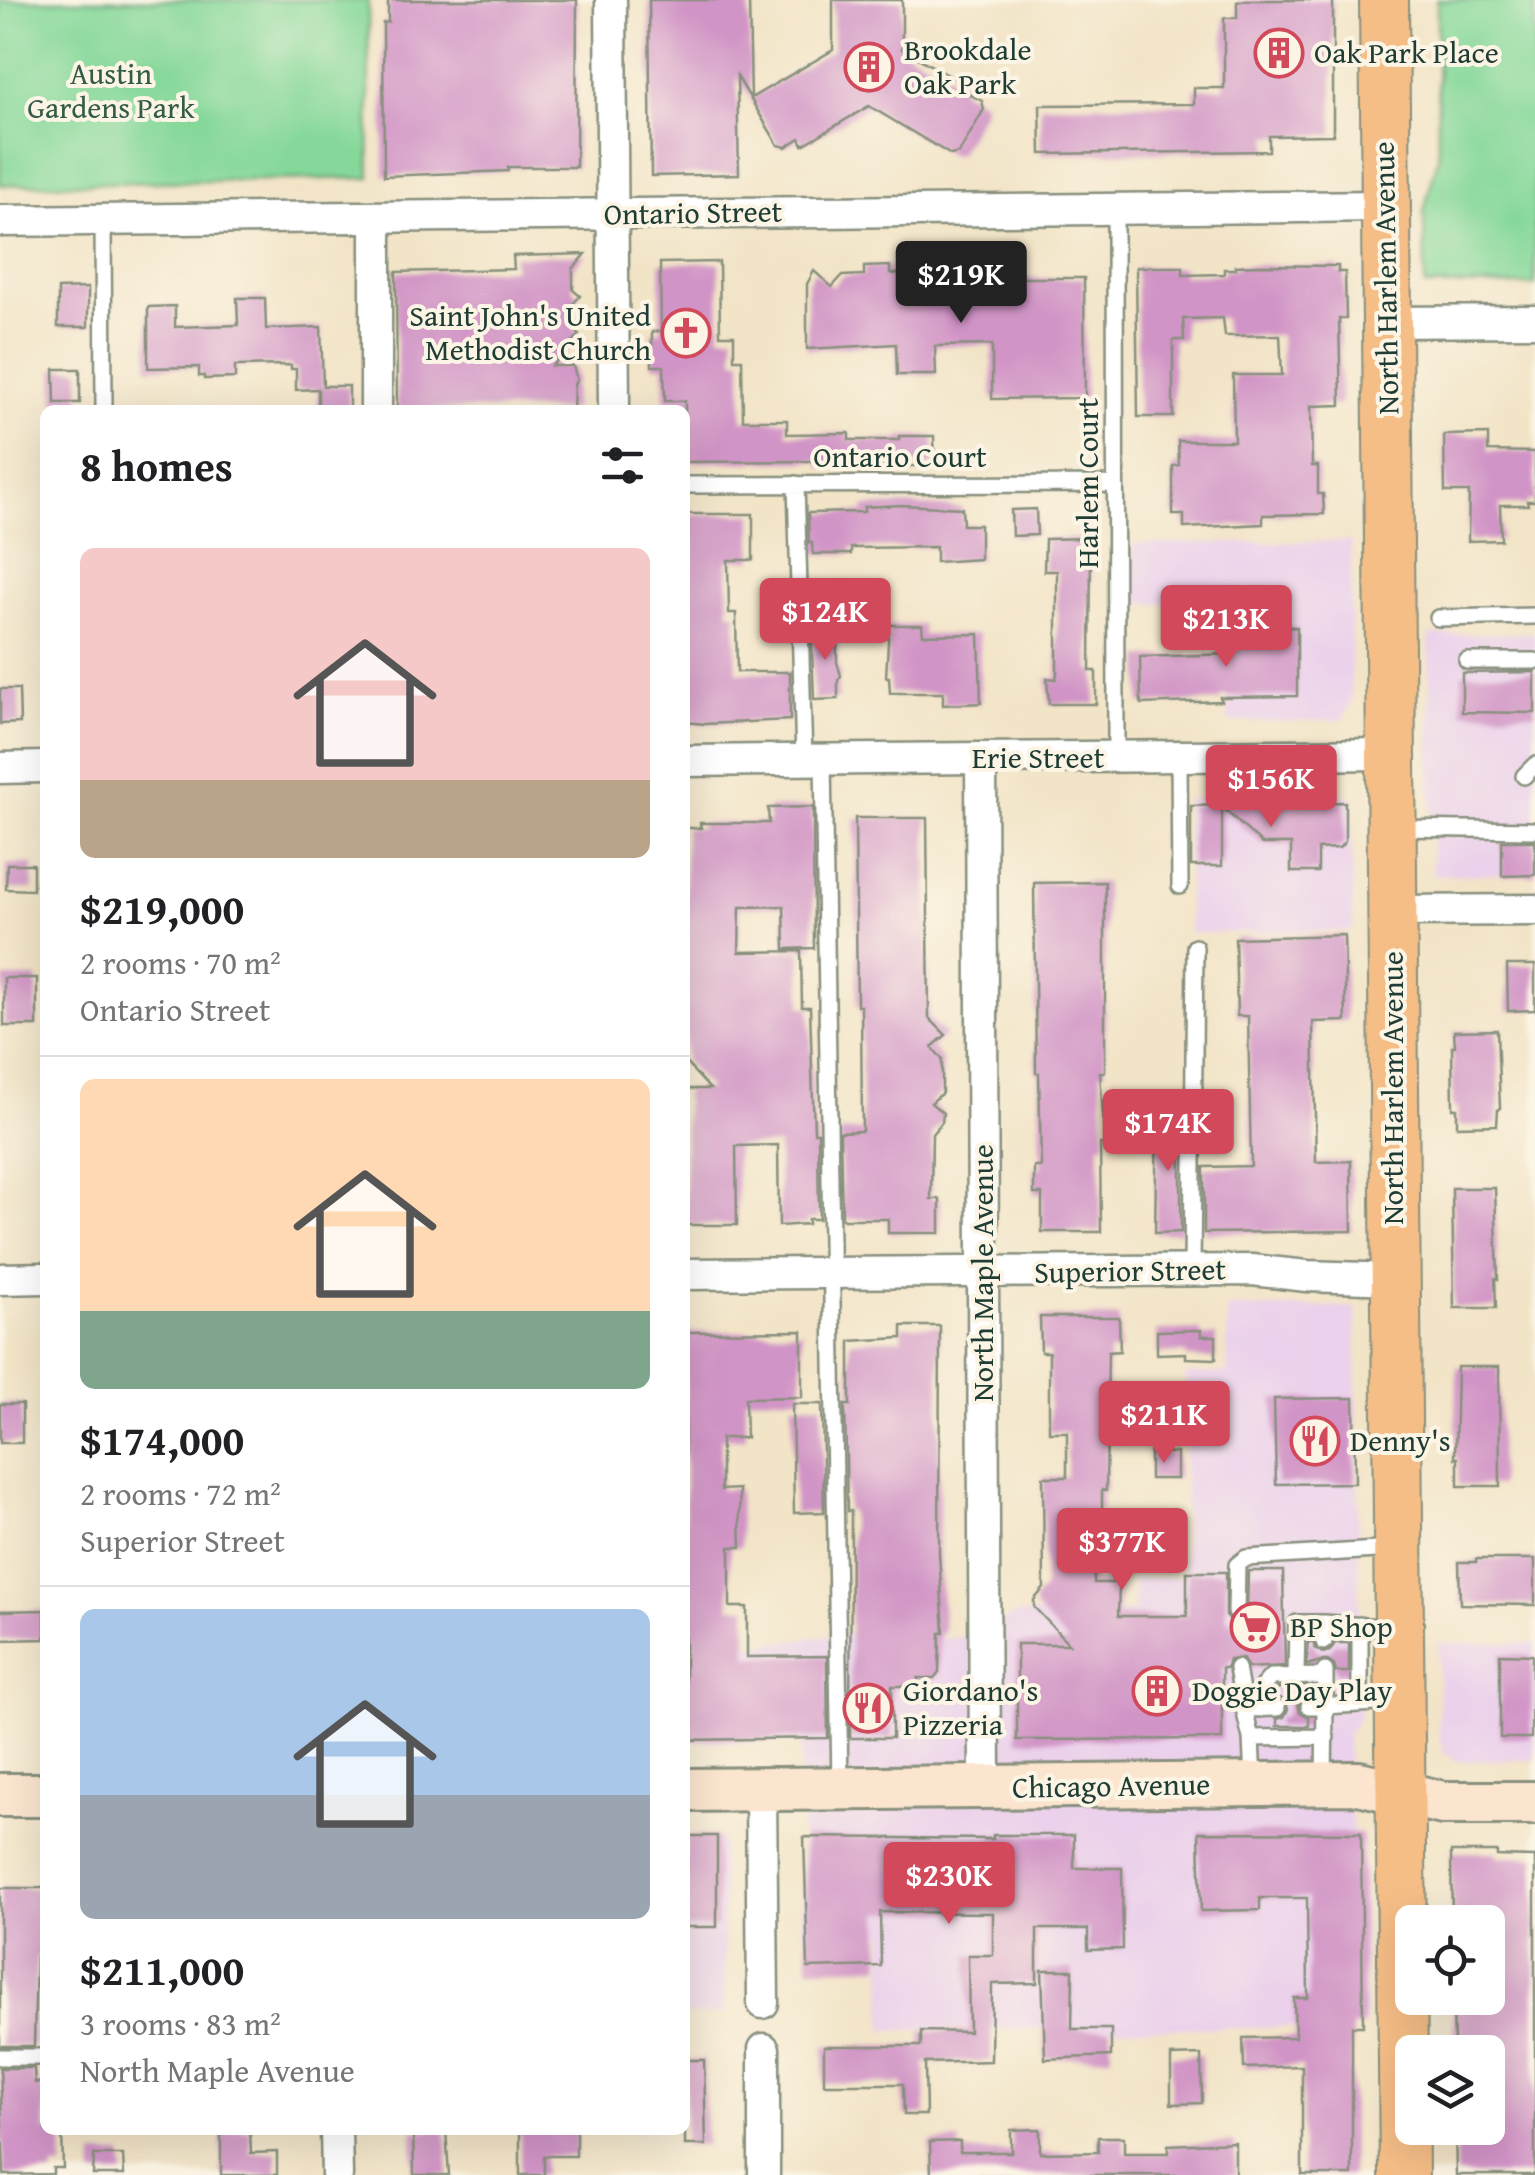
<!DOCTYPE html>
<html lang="en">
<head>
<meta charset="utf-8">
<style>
  body { margin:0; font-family:"Gentium Book Plus",serif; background:#f2f2f2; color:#202124; height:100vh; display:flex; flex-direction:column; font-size:38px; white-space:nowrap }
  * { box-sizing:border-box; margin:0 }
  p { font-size:32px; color:#757577 }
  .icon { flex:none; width:55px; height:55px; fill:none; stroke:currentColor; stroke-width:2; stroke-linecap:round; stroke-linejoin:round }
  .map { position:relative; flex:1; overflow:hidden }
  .sheet { position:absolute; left:40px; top:405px; width:650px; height:1730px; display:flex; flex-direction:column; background:#fff; border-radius:15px; box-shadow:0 10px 40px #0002 }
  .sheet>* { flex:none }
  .buttons { position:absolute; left:1395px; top:1905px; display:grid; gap:20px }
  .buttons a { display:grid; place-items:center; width:110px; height:110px; border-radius:15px; background:#fff; box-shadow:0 10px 40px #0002; font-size:50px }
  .price { position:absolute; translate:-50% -85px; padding:0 22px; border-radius:10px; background:#d1495b; color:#fff; font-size:32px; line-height:65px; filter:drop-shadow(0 2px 5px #0008) }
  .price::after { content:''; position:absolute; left:50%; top:60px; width:30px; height:22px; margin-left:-15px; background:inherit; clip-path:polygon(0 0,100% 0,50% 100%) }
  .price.current { background:#222; color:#fff }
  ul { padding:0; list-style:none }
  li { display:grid; align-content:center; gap:20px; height:530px; padding:0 40px }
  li+li { border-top:2px solid #e0e0e0 }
  li span { display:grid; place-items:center; height:310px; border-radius:15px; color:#555 }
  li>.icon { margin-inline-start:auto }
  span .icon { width:180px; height:180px; fill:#fffc; stroke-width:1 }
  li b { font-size:42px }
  h2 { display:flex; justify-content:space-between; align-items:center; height:120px; padding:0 40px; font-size:42px }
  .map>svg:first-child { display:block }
  .built { fill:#ebd1eb }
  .green { fill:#85d89a; stroke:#528a67; stroke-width:2.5 }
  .building { fill:#d194c6 }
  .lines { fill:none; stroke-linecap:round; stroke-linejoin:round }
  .service-casing { stroke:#88907e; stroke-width:20 }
  .minor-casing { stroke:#88907e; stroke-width:35 }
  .secondary-casing { stroke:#88907e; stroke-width:48 }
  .primary-casing { stroke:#88907e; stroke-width:52 }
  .service { stroke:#fff; stroke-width:15 }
  .minor { stroke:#fff; stroke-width:30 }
  .secondary { stroke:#fbe5cf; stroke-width:42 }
  .primary { stroke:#f6be87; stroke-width:48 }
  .labels { text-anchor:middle; stroke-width:8; stroke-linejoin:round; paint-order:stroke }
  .poi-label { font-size:30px; fill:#1f3d34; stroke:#fcf5e5; text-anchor:start }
  .park-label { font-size:30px; fill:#335c48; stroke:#fcf5e5 }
  .street-label { font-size:30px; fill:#1f3d34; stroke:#fcf5e5 }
</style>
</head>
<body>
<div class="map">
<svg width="1535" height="2175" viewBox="0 0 1535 2175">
  <rect width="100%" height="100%" fill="#fcf5e5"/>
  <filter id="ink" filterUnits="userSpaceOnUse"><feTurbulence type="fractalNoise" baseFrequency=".01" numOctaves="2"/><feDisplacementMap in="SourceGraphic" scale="20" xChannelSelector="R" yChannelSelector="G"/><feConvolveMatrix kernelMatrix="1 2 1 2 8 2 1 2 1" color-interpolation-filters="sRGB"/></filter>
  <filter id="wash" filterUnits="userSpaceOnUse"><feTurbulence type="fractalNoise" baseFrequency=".0048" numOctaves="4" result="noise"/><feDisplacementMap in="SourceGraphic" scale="40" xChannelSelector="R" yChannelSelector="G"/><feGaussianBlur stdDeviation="2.25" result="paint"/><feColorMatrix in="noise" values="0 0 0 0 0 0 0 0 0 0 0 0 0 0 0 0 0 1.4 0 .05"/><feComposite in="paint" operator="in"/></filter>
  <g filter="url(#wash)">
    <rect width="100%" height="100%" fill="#f2e4c7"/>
    <path class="built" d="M1351,541V703L1342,720L1228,722L1226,603L1133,604L1132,544Z
      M1535,633V874L1432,875L1429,635Z
      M1351,796L1353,931L1189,933L1186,799Z
      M1356,1307L1360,1710L1356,1724L1347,1735L1352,1831L1359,1833L1363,1840L1365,2027L883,2030V1933L802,1934L801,1742H685V1640L757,1645L841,1634H892L902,1638H959L1018,1614L1134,1612V1578L1184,1577L1185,1374L1227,1373V1308Z
      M1438,1643H1535V1760L1456,1761L1443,1752L1439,1735Z
      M685,1838H722L725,2014L685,2015Z"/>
    <path class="green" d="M0,0H368L370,178L0,185Z
      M1437,0H1535V285L1425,286L1424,211L1438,158Z"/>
    <g id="blocks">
      <path class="building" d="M388,0H577L576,167H508V171L384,176L383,23L388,22Z
        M649,0H749L751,98L833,50V0H902V49L964,84L961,90L982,101L984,109L959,153L951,155L869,106L803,145L800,138L786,147L778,145L737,76L739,174L651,176Z
        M1246,0H1333V135L1269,136V151L1041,154L1040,105L1194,104V88H1224V18H1237V2Z
        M586,254L573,269V290L580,296L573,304L574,328L579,335L552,366H573L577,380L574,384L573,410H397L396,272L514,269L513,256Z
        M719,262L720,335H734V359H742L743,420H787V434L849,433V440H899V436H934L935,465L868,468L819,467V461L685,462V401H665L664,366H652V332L661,331L660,263Z
        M1260,265L1338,266V272H1345L1346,319H1339L1341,405L1311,406L1312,466H1318V494H1323L1324,514L1263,515V524L1184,528V515H1173V466L1179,465L1178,441H1234L1233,375H1282L1280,335L1225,336L1223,318L1183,319L1184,340H1173V417H1138L1136,267H1183V275L1224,274V269H1236L1235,266Z
        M890,266V274L933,273L934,284H991V278H1084L1085,398L992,399V345L935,346L936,375H897L896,344L807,349V284L814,271L832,287L842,276L864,275V267Z
        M88,288V327H58V289Z
        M237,298H265L266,329L321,327L323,386H349V410H318V389L296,390V369H291V365L235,366V378L204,379V376H199V367L148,368V307L175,306V327L238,325Z
        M54,369H80V403H55Z
        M1488,434V451L1535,452V501H1527L1528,505H1500L1501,540L1468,541L1469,492H1445L1444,435Z
        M901,505L962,508L963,525H980V559L936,562V547L851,548V554H813L812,543H809L808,513L864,512V507Z
        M1036,509L1037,535L1012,536L1011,510Z
        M685,514H753V560H728L729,613H736L737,672H790V720L705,724L685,722Z
        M1091,538L1090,671H1096V704H1049L1047,678L1056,679L1057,673V571H1044L1045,539Z
        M811,624H828V633H837V662L841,676L838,680V699L814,700Z
        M889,625H922L923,635L979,634L981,703L943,705V693H890L889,677H886Z
        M1297,627V696L1220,697L1221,701L1141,704L1140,657L1234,654L1233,628Z
        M1535,672V713L1462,712V673Z
        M0,689H19L20,723L0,724Z
        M1345,802V842L1339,848L1318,849V872H1291V844H1262L1222,807V866H1191V806Z
        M813,807L814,948L785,949L784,906L740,907L739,952L801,951L802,1007H810L814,1132H818L819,1219H808V1224L779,1226L778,1145L736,1146L737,1225H685V1089H710L685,1062V828H701L700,823H769L768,808Z
        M855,818H927L929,1018L946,1035L932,1047L942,1059V1093L931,1103L943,1113L942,1122L932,1134L931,1199H940V1233H888V1219H842L840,1132L862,1131L861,1006H857Z
        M1502,841H1535V875L1502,876Z
        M7,864H33V890L6,889Z
        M1105,882V1072H1100L1105,1144H1100L1101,1232H1042V1194H1034V1167H1041L1039,1073H1036L1034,883Z
        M1344,935L1346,1021L1313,1022L1316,1162L1351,1161L1352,1231L1204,1233V1167L1251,1166L1248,1016H1237L1235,938Z
        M1507,965H1535V1010L1508,1011Z
        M4,978H37V1026H4Z
        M1497,1030L1500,1108L1498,1109L1497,1125L1457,1126V1108H1453L1452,1046H1455L1454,1031Z
        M1157,1114H1181V1232L1155,1233Z
        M1452,1188H1495L1498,1279L1495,1278L1496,1308H1454Z
        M1040,1317H1119L1120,1351L1108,1352L1106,1491L1102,1490V1510H1094V1583H1119L1118,1616H1187V1572H1226V1616L1231,1622H1240L1247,1612L1248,1571H1283L1285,1666L1248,1668L1242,1658L1229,1660L1226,1668H1222V1739L1017,1740V1644H1069L1034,1607V1600L1044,1588L1043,1477H1067V1432H1049V1352H1041Z
        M902,1326H940L939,1553L944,1633H940L939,1672L934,1678H918V1686H892V1738H850L851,1511H847L845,1405H850V1341L902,1338Z
        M1201,1330V1336H1216V1359L1186,1358V1353L1157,1354V1331Z
        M802,1331V1397L745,1398L746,1438H721V1490L739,1489L741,1547H730V1607H747V1657L827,1656L828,1738L685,1740V1332Z
        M1457,1367H1499L1500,1486H1458V1458H1455Z
        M1354,1398L1355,1483L1276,1484L1274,1399Z
        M0,1404H22V1443H0Z
        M792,1404H822L824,1512L794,1513Z
        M1150,1453H1177V1479H1150Z
        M1476,1559H1535V1605L1460,1604L1459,1562H1476Z
        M45,1610V1639L0,1640V1611Z
        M1308,1642H1313L1315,1648L1323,1653L1330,1651L1335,1643H1349V1672H1336L1334,1665L1326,1660L1307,1665Z
        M1500,1654L1532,1655L1531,1738H1500Z
        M1277,1688H1309V1695L1303,1697L1298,1705L1300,1712L1309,1717V1726H1277V1719L1284,1717L1288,1709L1286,1701L1277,1697Z
        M1199,1832L1361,1833L1363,2026H1352V2175H1302V2066L1244,2068L1243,2038L1295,2037L1294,1998H1308L1307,1898H1260V1910L1201,1911Z
        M993,1835H1074V1868H1122L1123,1949L1088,1950V1929H1037V1983L992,1984L991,2061L925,2063L926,2115H904L903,2084H824V2046H921V2031L969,2032L968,1955H993V1913L880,1912L881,1966L808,1968L804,1837L993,1839Z
        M685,1836H717V1927H685Z
        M1451,1852H1497V1856L1535,1857V2175H1456L1455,2128H1488V2052H1454L1453,1998H1488V1922H1452Z
        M0,1888H45V1957H36L34,2046H0Z
        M1042,1970H1073L1072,2029H1111V2056L1045,2059Z
        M1201,2055L1202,2103L1171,2104V2056Z
        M685,2060H704L706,2145H685Z
        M0,2068H34L35,2083H45V2130H62L63,2168H53V2174L4,2175Z
        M1040,2129V2153L1098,2152V2137H1124V2153H1168V2145L1235,2142V2175H931L930,2142L960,2141V2152H1011V2130Z
        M221,2130H250L251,2153L277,2152V2175H221Z
        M413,2130H446L449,2175H414Z
        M520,2130H576V2156H544V2175H520Z
        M94,2155H123L124,2175H93Z"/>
    </g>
  </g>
  <g filter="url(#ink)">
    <use href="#blocks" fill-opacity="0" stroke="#88907e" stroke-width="2.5"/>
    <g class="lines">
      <g class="service-casing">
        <path id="service" d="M1115,208L1116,757
          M103,220L104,410
          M796,484L804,760
          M685,485L1115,484
          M1438,618L1535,616
          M1467,661H1535
          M1179,756L1180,886
          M823,760L840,1785
          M1524,776L1535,765
          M1399,828L1535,830
          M1192,1272L1195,947
          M1236,1612L1237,1565L1246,1558L1393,1549
          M1360,1625V1704
          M1324,1642V1623L1394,1628
          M1237,1668L1244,1709
          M1296,1677L1297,1623H1324
          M1309,1706H1325V1671
          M1261,1709L1262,1687L1271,1677L1325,1676
          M1251,1738L1326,1737
          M1324,1780L1325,1706L1393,1702
          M1253,1781L1251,1738L1244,1709L1277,1708
          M0,2057H45"/>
      </g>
      <g class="minor-casing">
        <path id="minor" d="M611,0L614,410
          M376,217V410
          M0,221L1386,206
          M1387,322L1535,321
          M981,758L985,1788
          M685,761L1391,754
          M0,768L45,767
          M1392,911L1535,910
          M685,1274L1252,1270L1307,1276L1395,1279
          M0,1279L45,1278
          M761,1790L763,2003
          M764,2049V2175
          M336,2130L337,2175"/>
      </g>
      <g class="secondary-casing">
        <path id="secondary" d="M685,1790L1359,1783L1443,1803H1535
          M0,1795H45"/>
      </g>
      <g class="primary-casing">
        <path id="primary" d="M1384,0L1404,2175"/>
      </g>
      <use href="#service" class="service"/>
      <use href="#minor" class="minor"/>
      <use href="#secondary" class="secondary"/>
      <use href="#primary" class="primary"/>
    </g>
  </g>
  <defs>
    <g id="building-ring" transform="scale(2.5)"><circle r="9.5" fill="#fcf5e5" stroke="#d1495b" stroke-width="1.5"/><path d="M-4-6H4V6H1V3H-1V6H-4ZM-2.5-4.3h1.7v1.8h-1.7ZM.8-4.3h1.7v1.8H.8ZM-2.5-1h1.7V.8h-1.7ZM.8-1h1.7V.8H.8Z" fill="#d1495b"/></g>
    <g id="church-ring" transform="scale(2.5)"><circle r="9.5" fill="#fcf5e5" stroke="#d1495b" stroke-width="1.5"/><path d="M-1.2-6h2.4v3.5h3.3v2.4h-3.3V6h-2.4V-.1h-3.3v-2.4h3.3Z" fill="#d1495b"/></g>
    <g id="restaurant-ring" transform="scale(2.5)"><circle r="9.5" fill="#fcf5e5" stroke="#d1495b" stroke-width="1.5"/><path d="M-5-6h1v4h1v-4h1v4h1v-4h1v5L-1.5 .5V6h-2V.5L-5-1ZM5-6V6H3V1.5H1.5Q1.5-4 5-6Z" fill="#d1495b"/></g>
    <g id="supermarket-ring" transform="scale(2.5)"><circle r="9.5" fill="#fcf5e5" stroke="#d1495b" stroke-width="1.5"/><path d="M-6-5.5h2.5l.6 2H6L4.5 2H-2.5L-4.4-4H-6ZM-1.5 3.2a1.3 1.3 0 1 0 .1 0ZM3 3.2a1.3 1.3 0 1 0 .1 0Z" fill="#d1495b"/></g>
  </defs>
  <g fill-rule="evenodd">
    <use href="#building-ring" x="1279" y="53"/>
    <use href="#building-ring" x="869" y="67"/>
    <use href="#church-ring" x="686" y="333"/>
    <use href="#restaurant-ring" x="1315" y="1441"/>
    <use href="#supermarket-ring" x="1255" y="1627"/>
    <use href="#building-ring" x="1157" y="1691"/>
    <use href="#restaurant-ring" x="868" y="1708"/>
  </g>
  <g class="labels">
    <g class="poi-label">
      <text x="904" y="60">Brookdale<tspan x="904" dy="34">Oak Park</tspan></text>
      <text x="1314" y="63">Oak Park Place</text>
      <text x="651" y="326" text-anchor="end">Saint John's United<tspan x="651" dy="34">Methodist Church</tspan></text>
      <text x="1350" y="1451">Denny's</text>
      <text x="1290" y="1637">BP Shop</text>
      <text x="903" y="1701">Giordano's<tspan x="903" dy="34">Pizzeria</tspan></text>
      <text x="1192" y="1701">Doggie Day Play</text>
    </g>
    <g class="park-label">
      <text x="111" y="84">Austin<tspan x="111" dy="34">Gardens Park</tspan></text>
    </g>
    <g class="street-label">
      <text transform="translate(693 213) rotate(-1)" y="10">Ontario Street</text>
      <text transform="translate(1386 278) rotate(-91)" y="10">North Harlem Avenue</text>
      <text x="900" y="467">Ontario Court</text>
      <text transform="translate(1088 483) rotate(-90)" y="10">Harlem Court</text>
      <text x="1038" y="768">Erie Street</text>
      <text transform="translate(1393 1088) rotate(-90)" y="10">North Harlem Avenue</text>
      <text transform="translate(1130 1271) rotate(-1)" y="10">Superior Street</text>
      <text transform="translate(983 1273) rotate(-90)" y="10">North Maple Avenue</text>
      <text transform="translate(1111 1786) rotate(-1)" y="10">Chicago Avenue</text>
    </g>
  </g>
</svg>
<div class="buttons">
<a><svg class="icon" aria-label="locate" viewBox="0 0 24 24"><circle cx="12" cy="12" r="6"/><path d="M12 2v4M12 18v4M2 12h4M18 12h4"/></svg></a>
<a><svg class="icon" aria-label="layers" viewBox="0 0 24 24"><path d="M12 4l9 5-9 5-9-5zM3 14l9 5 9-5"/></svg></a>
</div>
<b class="price current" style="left:961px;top:326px">$219K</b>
<b class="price" style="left:825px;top:663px">$124K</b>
<b class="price" style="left:1226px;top:670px">$213K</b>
<b class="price" style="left:1271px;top:830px">$156K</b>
<b class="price" style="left:1168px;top:1174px">$174K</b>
<b class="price" style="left:1164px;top:1466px">$211K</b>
<b class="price" style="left:1122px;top:1593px">$377K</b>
<b class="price" style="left:949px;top:1927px">$230K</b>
<section class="sheet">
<h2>8 homes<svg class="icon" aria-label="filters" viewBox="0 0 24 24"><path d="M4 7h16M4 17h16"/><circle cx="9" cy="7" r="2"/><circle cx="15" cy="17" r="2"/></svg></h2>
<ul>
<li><span style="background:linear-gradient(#f6c9c9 75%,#b9a48a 0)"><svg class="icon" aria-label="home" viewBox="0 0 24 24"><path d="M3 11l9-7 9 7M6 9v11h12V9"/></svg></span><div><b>$219,000</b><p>2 rooms · 70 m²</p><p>Ontario Street</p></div></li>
<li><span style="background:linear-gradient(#ffd9b3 75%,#7fa58c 0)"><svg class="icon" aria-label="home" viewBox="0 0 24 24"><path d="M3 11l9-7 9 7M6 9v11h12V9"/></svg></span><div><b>$174,000</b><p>2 rooms · 72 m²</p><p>Superior Street</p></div></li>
<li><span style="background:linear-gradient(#a9c7e8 60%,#9aa5b1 0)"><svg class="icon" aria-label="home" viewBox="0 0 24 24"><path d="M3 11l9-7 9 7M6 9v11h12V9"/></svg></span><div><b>$211,000</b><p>3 rooms · 83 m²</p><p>North Maple Avenue</p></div></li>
</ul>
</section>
</div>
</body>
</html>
